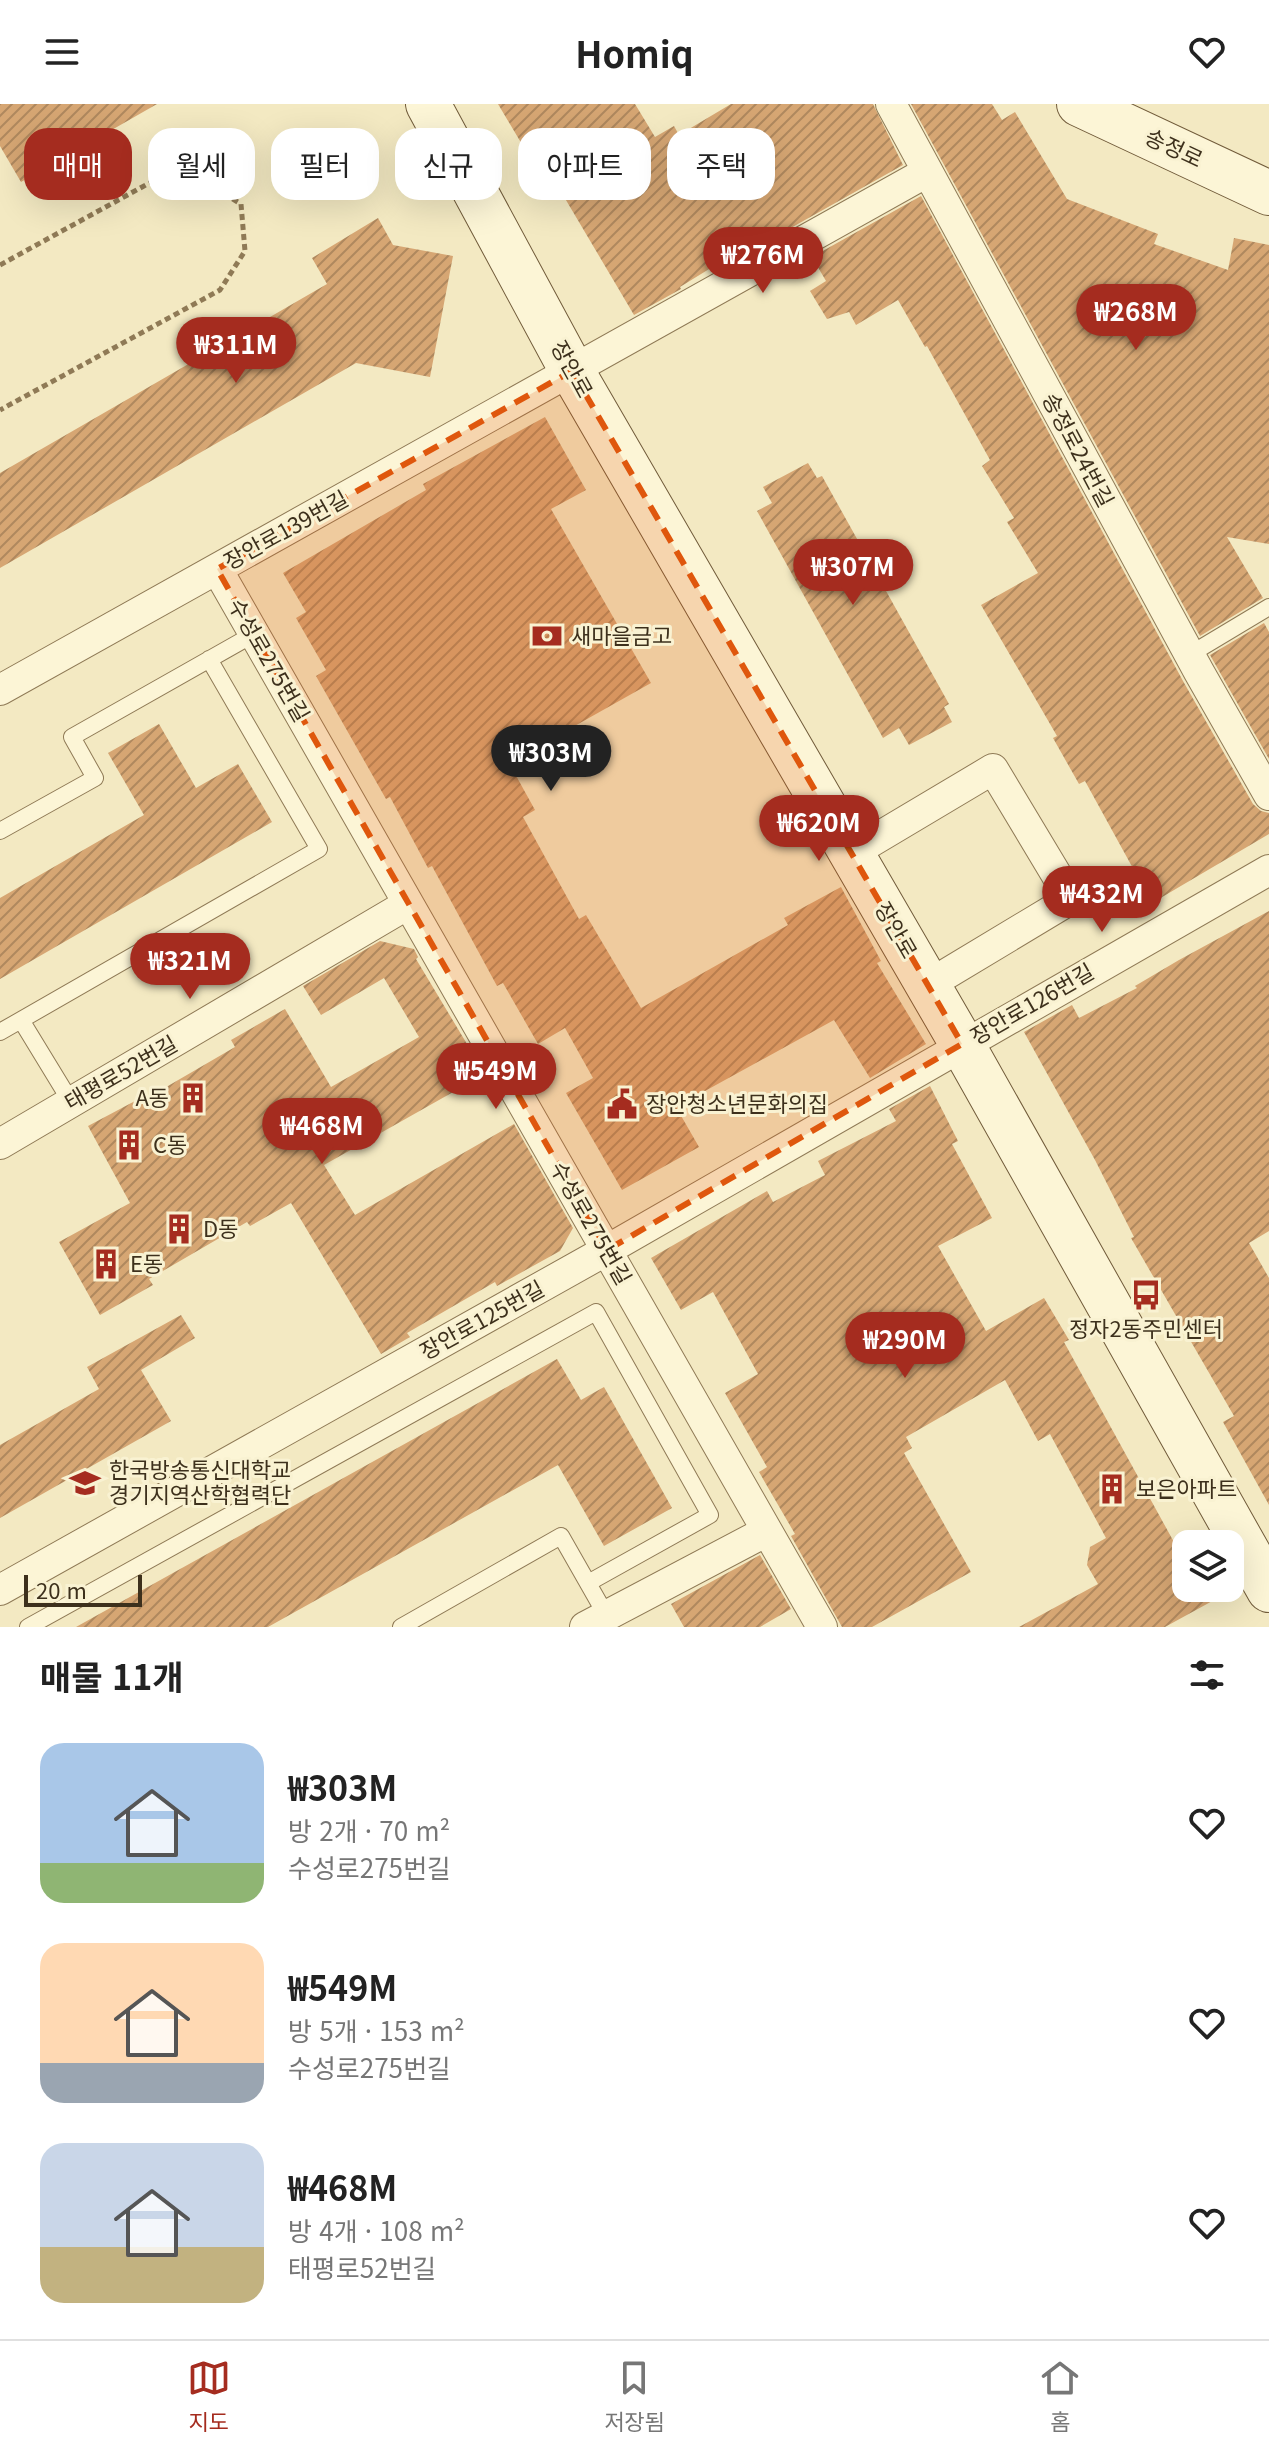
<!DOCTYPE html>
<html lang="ko">
<head>
<meta charset="utf-8">
<style>
  body { margin:0; font-family:Georgia,"Noto Sans KR",serif; background:#f2f2f2; color:#222; height:100vh; display:flex; flex-direction:column; font-size:30px; white-space:nowrap }
  * { box-sizing:border-box; margin:0 }
  p { font-size:26px; color:#767676 }
  .icon { flex:none; width:44px; height:44px; fill:none; stroke:currentColor; stroke-width:2; stroke-linecap:round; stroke-linejoin:round }
  .map { position:relative; height:1523px; overflow:hidden }
  .details { display:flex; flex-direction:column; background:#fff; flex:1 }
  .details>* { flex:none }
  .guide { position:absolute; left:24px; top:24px; width:800px; height:72px; display:flex; gap:16px }
  .fabs { position:absolute; left:1172px; top:1426px; display:grid; gap:16px }
  .fabs a { display:grid; place-items:center; width:72px; height:72px; border-radius:16px; background:#fff; box-shadow:0 8px 32px #0002; font-size:40px }
  .scale { position:absolute; left:24px; bottom:20px; width:118px; box-sizing:border-box; padding-left:8px; border:4px solid #3d301c; border-top:0; font-size:22px; line-height:28px; white-space:nowrap; color:#3d301c; -webkit-text-stroke:6px #f9f2d2; paint-order:stroke }
  .price { position:absolute; translate:-50% -68px; padding:0 18px; border-radius:28px; background:#a52c1f; color:#fff; font-size:26px; line-height:52px; filter:drop-shadow(0 2px 4px #0008) }
  .price::after { content:''; position:absolute; left:50%; top:48px; width:24px; height:18px; margin-left:-12px; background:inherit; clip-path:polygon(0 0,100% 0,50% 100%) }
  .price.on { background:#222; color:#fff }
  ul { padding:0; list-style:none }
  li { display:flex; align-items:center; gap:24px; height:200px; padding:0 40px }
  li span { display:grid; place-items:center; flex:none; width:224px; height:160px; border-radius:24px; color:#555 }
  li>.icon { margin-inline-start:auto }
  span .icon { width:96px; height:96px; fill:#fffc; stroke-width:1 }
  li b { font-size:34px }
  h2 { display:flex; justify-content:space-between; align-items:center; height:96px; padding:0 40px; font-size:34px }
  .chip { padding:0 28px; border-radius:24px; background:#fff; box-shadow:0 8px 32px #0002; font-size:28px; line-height:72px }
  .chip.on { background:#a52c1f; color:#fff }
  header { display:flex; justify-content:space-between; align-items:center; height:104px; padding:0 40px; background:#fff; font-size:36px; font-weight:700 }
  .tab-bar { display:flex; justify-content:space-around; align-items:center; height:112px; border-top:2px solid #e0e0e0; background:#fff; font-size:22px; color:#767676 }
  .tab-bar a { display:grid; justify-items:center; gap:4px }
  .tab-bar .on { color:#a52c1f }
  .map>svg:first-child { display:block }
  .building { fill:url(#building-hatch) }
  .lines { fill:none; stroke-linecap:round; stroke-linejoin:round }
  .lane-casing { stroke:#8f7a56; stroke-width:18 }
  .street-casing { stroke:#8f7a56; stroke-width:32 }
  .secondary-casing { stroke:#715b3a; stroke-width:46 }
  .path { stroke:#8f7a56; stroke-width:5; stroke-dasharray:6 4; stroke-linecap:butt }
  .lane { stroke:#fcf5d6; stroke-width:16 }
  .street { stroke:#fcf5d6; stroke-width:30 }
  .secondary { stroke:#fcf5d6; stroke-width:44 }
  .marked { fill:#df570d; fill-opacity:0.2; stroke:#df570d; stroke-width:6; stroke-dasharray:16 10; stroke-linejoin:round }
  .labels { text-anchor:middle; stroke-width:6; stroke-linejoin:round; paint-order:stroke }
  .street-label { font-size:22px; fill:#3d301c; stroke:#f9f2d2 }
  .poi-label { font-size:22px; fill:#3d301c; stroke:#f9f2d2; text-anchor:start }
</style>
</head>
<body>
<header><svg class="icon" aria-label="menu" viewBox="0 0 24 24"><path d="M4 6h16M4 12h16M4 18h16"/></svg>Homiq<svg class="icon" aria-label="heart" viewBox="0 0 24 24"><path d="M12 20l-8-8c-3-5 5-10 8-4 3-6 11-1 8 4z"/></svg></header>
<div class="map">
<svg width="1269" height="1523" viewBox="0 0 1269 1523">
  <defs>
    <pattern id="building-hatch" width="6" height="6" patternUnits="userSpaceOnUse" patternTransform="scale(2)"><rect width="6" height="6" fill="#d6a673"/><path d="M-1 1l2-2M0 6l6-6M5 7l2-2" fill="none" stroke="#af885e"/></pattern>
  </defs>
  <rect width="100%" height="100%" fill="#f3e9c2"/>
  <path class="building" d="M0,0H157L21,78L0,42Z
    M498,0H635L655,33L674,22L679,31L731,0H873L903,61L764,139L761,133L680,183L681,185L634,211L547,64L539,69Z
    M911,0H992L1002,16L1015,8L1067,95L1158,130L1154,140L1228,166L1234,134L1269,141V440L1227,433L1263,494L1200,532Z
    M921,92L1183,577L1253,700L1261,707L1269,709V730L1152,799L1085,677L1079,680L1053,634L1057,632L981,501L1038,469L1007,418L1014,414L982,362L990,356L927,242L925,243L898,196L856,221L849,208L827,215L810,187L826,177L812,153Z
    M378,114L393,141L453,152L430,273L356,259L0,464V369L327,180L312,154Z
    M545,313L586,386L551,405L651,579L509,659L535,706L523,713L579,815L586,811L641,904L788,821L784,814L841,783L881,857L877,859L926,940L870,974L834,916L676,1003L699,1043L622,1086L566,989L593,974L565,924L538,940L503,879L497,882L432,762L428,764L390,693L386,695L316,572L326,566L296,514L306,508L283,469L426,386L423,380Z
    M808,359L817,374L822,372L949,600L944,603L952,618L909,641L899,624L883,634L757,407L772,399L763,383Z
    M1264,519L1269,528V655L1210,551Z
    M159,620L196,684L238,660L272,718L0,875V794L144,711L108,649Z
    M1269,807V1127L1249,1139L1269,1174V1401L1223,1318L1234,1312L1131,1134L1134,1133L1095,1056L1024,928L1072,901L1079,914L1137,884L1135,882L1179,856Z
    M380,837L414,845L418,853L416,855L485,970L324,1061L355,1111L514,1020L573,1124L560,1147L497,1182L495,1178L407,1229L410,1233L381,1250L291,1099L250,1122L247,1118L149,1175L153,1181L100,1211L59,1138L130,1099L88,1022L135,997L137,1000L235,943L231,936L285,905L331,983L419,933L384,874L321,911L303,882Z
    M930,982L958,1037L952,1040L992,1114L938,1142L986,1227L1044,1194L1069,1236L1064,1238L1186,1460V1484H1236L1165,1523H1019L1098,1480L1087,1461L1090,1443L1106,1434L1050,1330L1038,1337L1005,1276L906,1333L912,1344L904,1349L971,1468L872,1523H842L791,1432L795,1430L759,1368L767,1363L725,1289L758,1270L713,1188L681,1206L651,1154L767,1087L773,1098L825,1071L818,1057L896,1017L889,1005Z
    M181,1211L195,1234L141,1266L171,1317L0,1414V1341L99,1285L87,1263Z
    M557,1255L581,1296L604,1283L672,1404L604,1442L558,1361L268,1523H76Z
    M760,1451L791,1505L760,1523H684L671,1500Z"/>
  <g class="lines">
    <g class="lane-casing">
      <path id="lane" d="M1189,551L1269,503
        M0,727L95,674L72,633L254,530
        M21,916L71,998
        M0,928L319,745L209,555
        M28,1523L596,1208L710,1411L588,1479
        M401,1523L561,1432L610,1518"/>
    </g>
    <g class="street-casing">
      <path id="street" d="M891,0L1199,568L1269,691
        M217,465L822,1523
        M0,586L927,68
        M852,749L993,665L1071,795L928,881
        M0,1040L408,800
        M0,1486L607,1146L1269,766
        M585,1523L767,1427"/>
    </g>
    <g class="secondary-casing">
      <path id="secondary" d="M428,0L572,267L962,940L1269,1486
        M1079,0L1269,89"/>
    </g>
    <path class="path" d="M0,161L153,77L198,74L241,100L245,147L220,186L0,306"/>
    <use href="#lane" class="lane"/>
    <use href="#street" class="street"/>
    <use href="#secondary" class="secondary"/>
  </g>
  <path class="marked" d="M572,267L962,940L607,1146L217,465Z"/>
  <defs>
    <g id="bank-bare" transform="scale(2.4)"><path d="M-6-4H6V4H-6ZM0-2.3a2.3 2.3 0 1 0 0 4.6a2.3 2.3 0 1 0 0-4.6Z" fill="#a52c1f" stroke="#f9f2d2" stroke-width="2.5" paint-order="stroke"/></g>
    <g id="building-bare" transform="scale(2.4)"><path d="M-4-6H4V6H1V3H-1V6H-4ZM-2.5-4.3h1.7v1.8h-1.7ZM.8-4.3h1.7v1.8H.8ZM-2.5-1h1.7V.8h-1.7ZM.8-1h1.7V.8H.8Z" fill="#a52c1f" stroke="#f9f2d2" stroke-width="2.5" paint-order="stroke"/></g>
    <g id="civic-bare" transform="scale(2.4)"><path d="M-.6-6.5H3V-4.5H.6V-3L4-1V1h2V6H-6V1h2V-1L-.6-3ZM-1.2 2.5V6h2.4V2.5Z" fill="#a52c1f" stroke="#f9f2d2" stroke-width="2.5" paint-order="stroke"/></g>
    <g id="bus-bare" transform="scale(2.4)"><path d="M-5-6H5V4H4V6H2V4H-2V6H-4V4H-5ZM-3.5-4V0h7V-4ZM-3.5 1.2v1.5H-2V1.2ZM2 1.2v1.5H3.5V1.2Z" fill="#a52c1f" stroke="#f9f2d2" stroke-width="2.5" paint-order="stroke"/></g>
    <g id="school-bare" transform="scale(2.4)"><path d="M0-5L7-2L0 1L-7-2ZM-4 1L0 2.5L4 1V4Q0 6-4 4Z" fill="#a52c1f" stroke="#f9f2d2" stroke-width="2.5" paint-order="stroke"/></g>
  </defs>
  <g fill-rule="evenodd">
    <use href="#bank-bare" x="547" y="532"/>
    <use href="#building-bare" x="193" y="994"/>
    <use href="#civic-bare" x="622" y="1000"/>
    <use href="#building-bare" x="129" y="1041"/>
    <use href="#building-bare" x="179" y="1125"/>
    <use href="#building-bare" x="106" y="1160"/>
    <use href="#bus-bare" x="1146" y="1191"/>
    <use href="#school-bare" x="85" y="1379"/>
    <use href="#building-bare" x="1112" y="1385"/>
  </g>
  <g class="labels">
    <g class="street-label">
      <text transform="translate(1174 44) rotate(25)" y="8">송정로</text>
      <text transform="translate(572 265) rotate(61)" y="8">장안로</text>
      <text transform="translate(1078 346) rotate(62)" y="8">송정로24번길</text>
      <text transform="translate(286 426) rotate(-29)" y="8">장안로139번길</text>
      <text transform="translate(269 556) rotate(60)" y="8">수성로275번길</text>
      <text transform="translate(896 826) rotate(60)" y="8">장안로</text>
      <text transform="translate(1032 900) rotate(-30)" y="8">장안로126번길</text>
      <text transform="translate(121 969) rotate(-30)" y="8">태평로52번길</text>
      <text transform="translate(591 1119) rotate(60)" y="8">수성로275번길</text>
      <text transform="translate(482 1216) rotate(-29)" y="8">장안로125번길</text>
    </g>
    <g class="poi-label">
      <text x="571" y="540">새마을금고</text>
      <text x="169" y="1002" text-anchor="end">A동</text>
      <text x="646" y="1008">장안청소년문화의집</text>
      <text x="153" y="1049">C동</text>
      <text x="203" y="1133">D동</text>
      <text x="130" y="1168">E동</text>
      <text x="1146" y="1233" text-anchor="middle">정자2동주민센터</text>
      <text x="109" y="1374">한국방송통신대학교<tspan x="109" dy="25">경기지역산학협력단</tspan></text>
      <text x="1136" y="1393">보은아파트</text>
    </g>
  </g>
</svg>
<div class="fabs">
<a><svg class="icon" aria-label="layers" viewBox="0 0 24 24"><path d="M12 4l9 5-9 5-9-5zM3 14l9 5 9-5"/></svg></a>
</div>
<div class="scale">20 m</div>
<b class="price" style="left:763px;top:191px">₩276M</b>
<b class="price" style="left:1136px;top:248px">₩268M</b>
<b class="price" style="left:236px;top:281px">₩311M</b>
<b class="price" style="left:853px;top:503px">₩307M</b>
<b class="price on" style="left:551px;top:689px">₩303M</b>
<b class="price" style="left:819px;top:759px">₩620M</b>
<b class="price" style="left:1102px;top:830px">₩432M</b>
<b class="price" style="left:190px;top:897px">₩321M</b>
<b class="price" style="left:496px;top:1007px">₩549M</b>
<b class="price" style="left:322px;top:1062px">₩468M</b>
<b class="price" style="left:905px;top:1276px">₩290M</b>
<div class="guide">
<a class="chip on">매매</a>
<a class="chip">월세</a>
<a class="chip">필터</a>
<a class="chip">신규</a>
<a class="chip">아파트</a>
<a class="chip">주택</a>
</div>
</div>
<section class="details">
<h2>매물 11개<svg class="icon" aria-label="filters" viewBox="0 0 24 24"><path d="M4 7h16M4 17h16"/><circle cx="9" cy="7" r="2"/><circle cx="15" cy="17" r="2"/></svg></h2>
<ul>
<li><span style="background:linear-gradient(#a9c7e8 75%,#8fb573 0)"><svg class="icon" aria-label="home" viewBox="0 0 24 24"><path d="M3 11l9-7 9 7M6 9v11h12V9"/></svg></span><div><b>₩303M</b><p>방 2개 · 70 m²</p><p>수성로275번길</p></div><svg class="icon" aria-label="heart" viewBox="0 0 24 24"><path d="M12 20l-8-8c-3-5 5-10 8-4 3-6 11-1 8 4z"/></svg></li>
<li><span style="background:linear-gradient(#ffd9b3 75%,#9aa5b1 0)"><svg class="icon" aria-label="home" viewBox="0 0 24 24"><path d="M3 11l9-7 9 7M6 9v11h12V9"/></svg></span><div><b>₩549M</b><p>방 5개 · 153 m²</p><p>수성로275번길</p></div><svg class="icon" aria-label="heart" viewBox="0 0 24 24"><path d="M12 20l-8-8c-3-5 5-10 8-4 3-6 11-1 8 4z"/></svg></li>
<li><span style="background:linear-gradient(#c9d6e8 65%,#c2b280 0)"><svg class="icon" aria-label="home" viewBox="0 0 24 24"><path d="M3 11l9-7 9 7M6 9v11h12V9"/></svg></span><div><b>₩468M</b><p>방 4개 · 108 m²</p><p>태평로52번길</p></div><svg class="icon" aria-label="heart" viewBox="0 0 24 24"><path d="M12 20l-8-8c-3-5 5-10 8-4 3-6 11-1 8 4z"/></svg></li>
</ul>
</section>
<nav class="tab-bar">
<a class="on"><svg class="icon" aria-label="map" viewBox="0 0 24 24"><path d="M3 6l6-2 6 2 6-2v14l-6 2-6-2-6 2zM9 4v14M15 6v14"/></svg>지도</a>
<a><svg class="icon" aria-label="saved" viewBox="0 0 24 24"><path d="M7 4h10v16l-5-4-5 4z"/></svg>저장됨</a>
<a><svg class="icon" aria-label="home" viewBox="0 0 24 24"><path d="M3 11l9-7 9 7M6 9v11h12V9"/></svg>홈</a>
</nav>
</body>
</html>
